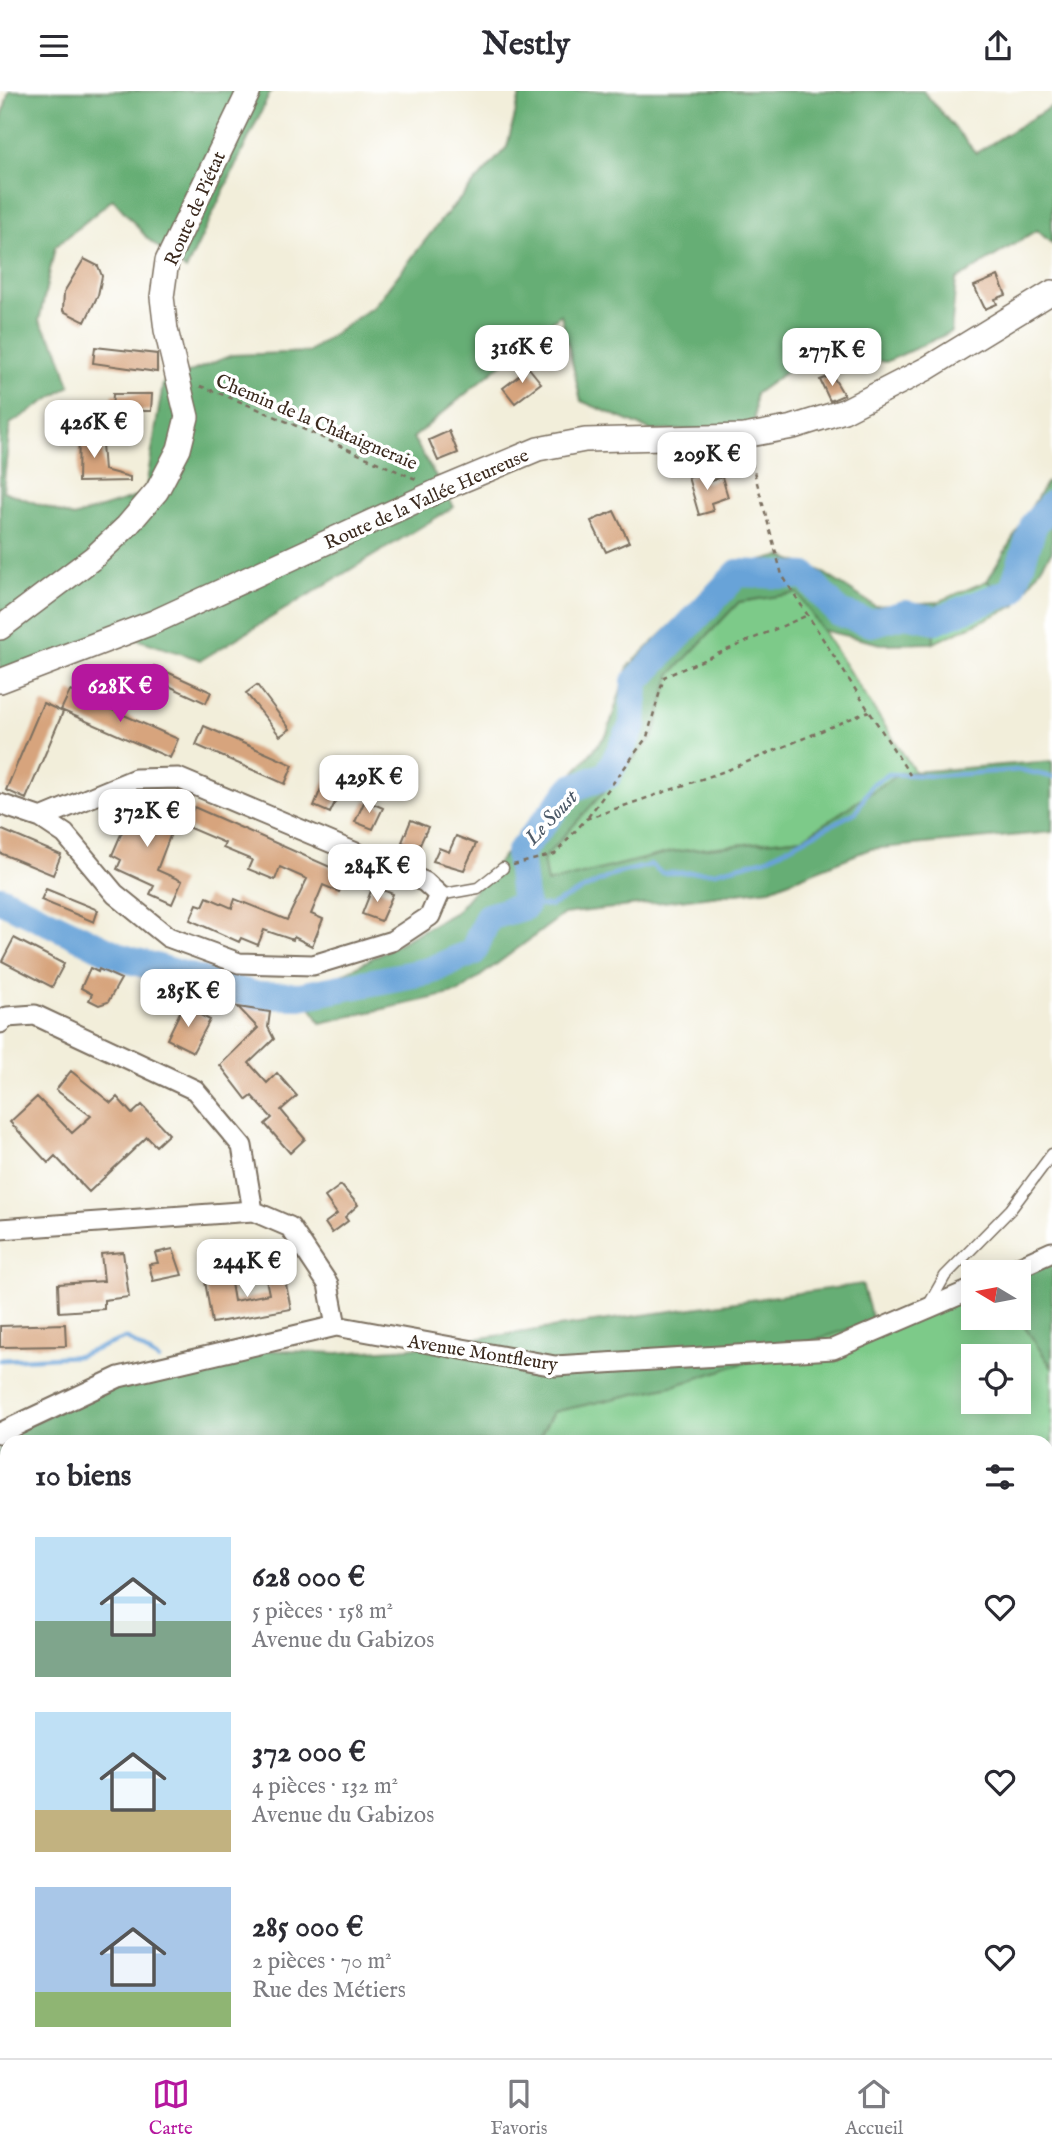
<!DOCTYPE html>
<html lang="fr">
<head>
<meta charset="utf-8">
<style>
  body { margin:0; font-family:"IM FELL English",serif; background:#f2f2f3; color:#2b2b33; height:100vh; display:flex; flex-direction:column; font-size:26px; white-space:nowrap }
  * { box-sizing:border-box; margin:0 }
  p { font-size:23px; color:#7c7c81 }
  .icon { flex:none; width:38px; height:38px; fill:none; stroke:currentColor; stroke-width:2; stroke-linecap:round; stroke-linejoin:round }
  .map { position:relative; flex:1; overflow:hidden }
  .details { position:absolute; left:0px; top:1344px; width:1054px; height:623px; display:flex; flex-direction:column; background:#fff; border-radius:21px 21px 0 0; box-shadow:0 4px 18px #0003 }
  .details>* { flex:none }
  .needle { width:46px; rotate:280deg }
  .controls { position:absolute; left:961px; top:1169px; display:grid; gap:14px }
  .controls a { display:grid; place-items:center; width:70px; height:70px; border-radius:0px; background:#fff; box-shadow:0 4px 18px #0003; font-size:35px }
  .price { position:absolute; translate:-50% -60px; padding:0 16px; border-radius:14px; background:#fff; color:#222; font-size:23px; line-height:46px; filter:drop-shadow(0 2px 4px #0008) }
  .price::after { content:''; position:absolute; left:50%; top:42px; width:21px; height:16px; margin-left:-10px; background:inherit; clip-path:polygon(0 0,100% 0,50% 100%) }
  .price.on { background:#b5179e; color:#fff }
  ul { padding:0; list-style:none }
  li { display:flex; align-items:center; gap:21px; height:175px; padding:0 35px }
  li span { display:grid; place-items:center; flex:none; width:196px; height:140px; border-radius:0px; color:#555 }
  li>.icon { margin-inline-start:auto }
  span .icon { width:84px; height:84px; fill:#fffc; stroke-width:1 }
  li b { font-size:30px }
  h2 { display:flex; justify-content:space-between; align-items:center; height:84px; padding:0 35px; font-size:30px }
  header { display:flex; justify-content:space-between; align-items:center; height:91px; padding:0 35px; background:#fff; font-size:32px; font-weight:700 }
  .dock { display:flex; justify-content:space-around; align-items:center; height:98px; border-top:2px solid #e1e1e2; background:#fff; font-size:19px; color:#7c7c81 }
  .dock a { display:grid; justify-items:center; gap:4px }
  .dock .on { color:#b5179e }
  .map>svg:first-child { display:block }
  .green { fill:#7dca89; stroke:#5c7a54; stroke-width:2; fill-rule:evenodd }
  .forest { fill:#66ae75; stroke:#506c4a; stroke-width:2 }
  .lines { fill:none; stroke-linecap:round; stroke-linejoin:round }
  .stream { stroke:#67a3d8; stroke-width:4.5 }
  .river { stroke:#67a3d8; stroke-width:28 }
  .building { fill:#d7a47d }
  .service-casing { stroke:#7b6f60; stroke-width:13 }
  .minor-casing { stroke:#7b6f60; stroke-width:23 }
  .tertiary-casing { stroke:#7b6f60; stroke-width:26 }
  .path { stroke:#7b6f60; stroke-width:2.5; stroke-dasharray:5 5; stroke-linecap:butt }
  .service { stroke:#fff; stroke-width:10 }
  .minor { stroke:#fff; stroke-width:19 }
  .tertiary { stroke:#fff; stroke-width:23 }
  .labels { text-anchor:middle; stroke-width:7; stroke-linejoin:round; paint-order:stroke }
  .street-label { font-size:19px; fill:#3b2a1e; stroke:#fff }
  .water-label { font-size:21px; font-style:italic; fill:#4d5a68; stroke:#fff }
</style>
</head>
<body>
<header><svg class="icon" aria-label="menu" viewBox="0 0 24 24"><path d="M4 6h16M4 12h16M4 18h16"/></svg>Nestly<svg class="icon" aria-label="share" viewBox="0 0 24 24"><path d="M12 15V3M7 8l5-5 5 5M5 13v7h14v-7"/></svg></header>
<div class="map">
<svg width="1052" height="1967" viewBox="0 0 1052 1967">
  <rect width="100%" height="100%" fill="#fff"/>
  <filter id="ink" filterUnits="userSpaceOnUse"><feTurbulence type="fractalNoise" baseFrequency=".0143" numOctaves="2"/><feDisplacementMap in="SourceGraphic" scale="14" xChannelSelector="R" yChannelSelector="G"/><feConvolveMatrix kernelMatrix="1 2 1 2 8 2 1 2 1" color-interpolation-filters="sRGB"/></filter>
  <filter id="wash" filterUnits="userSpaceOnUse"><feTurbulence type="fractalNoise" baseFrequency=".00686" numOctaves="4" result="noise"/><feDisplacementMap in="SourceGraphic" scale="28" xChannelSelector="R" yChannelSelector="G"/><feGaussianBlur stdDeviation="1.57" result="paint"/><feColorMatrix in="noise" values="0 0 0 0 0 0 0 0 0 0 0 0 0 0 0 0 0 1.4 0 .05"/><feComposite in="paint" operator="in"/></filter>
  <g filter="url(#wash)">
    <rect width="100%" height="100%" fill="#f2eeda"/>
    <path class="green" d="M987,490L1015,515L933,552L938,511Z
      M798,502L915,681L900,682L803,747L671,761L547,792L543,768L654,645L670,584L739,511Z
      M973,1195V1227H1019L1052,1277V1484H1046V1351H537L553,1321L676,1294ZM973,1265H1018V1311H973Z"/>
    <path class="forest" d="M9,0H271L186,179L148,148L113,108L55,156L39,230L58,258L70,295L10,333L3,400L73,426L145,403L163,292L232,264L308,261L374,215L442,128L507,56L521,0H923L976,62L1052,15V153L1037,139L956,189L951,241L886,271L816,260L755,303L754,337L652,340L581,310L561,223L413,347L454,416L201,569L114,541L0,582V34Z
      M1052,390V460L1015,515L987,490L1046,392Z
      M781,465L819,479L875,515L938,511L933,552L881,553L822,539L798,502L739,511L670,584L654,645L543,768L547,792L671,761L803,747L900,682L1052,670V741L870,758L770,798L564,823L459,901L320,932L305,904L456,821L607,643L628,576L728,479Z
      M1052,1165V1277L1019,1227L1018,1181Z
      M862,1193L873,1230L676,1294L553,1321L537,1351H7V1908L0,1902V1348L122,1288L232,1258L338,1262L410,1257Z
      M1046,1484H1052V1803L1046,1802Z
      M10,1960H66L61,1967H10Z"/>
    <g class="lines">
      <path class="stream" d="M525,815H550L614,783L651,774L662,782L715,781L766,768L856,721L872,693L889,683L934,685L1021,679L1052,686
        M0,1269L78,1265L126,1247L159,1269"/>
      <path class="river" d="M0,808L123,867L254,904L300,905L429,880L473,861L488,826L525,815L519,762L572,697L608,684L633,634L635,591L738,482L806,485L839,522L871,532L905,523L936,529L1012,500L1034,433L1052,413"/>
    </g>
    <g id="blocks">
      <path class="building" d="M84,168L98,175L102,185L98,204L85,231L63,220L64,201Z
        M998,185L1006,204L995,208L997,213L985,218L974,195Z
        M95,256L157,263V281L93,272Z
        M529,277L541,292L515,312L503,297Z
        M832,284L844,304L830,310L820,289Z
        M113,303H152L151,320H112Z
        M79,340H101L104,379L130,386V390L78,391Z
        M449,340L458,362L438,370L429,349Z
        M702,381L705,392L722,386L728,406L711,412L713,420L699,424L688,386Z
        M614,420L629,451L606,461L591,430Z
        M154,575L211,601L206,612L149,586Z
        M257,594L290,638L280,645L246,602Z
        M70,600L178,648L170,667L61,619Z
        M43,612L63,621L26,708L6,699Z
        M204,635L293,674L285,693L196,654Z
        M328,680L346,688L330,722L314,715Z
        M365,709L383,717L373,738L355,731Z
        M147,710L167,719L164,724L176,729L157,779L182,790L172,813L150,803L154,795L117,778L121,769L112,764L134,713L144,717Z
        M194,716L346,783L339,801L323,794L311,823L323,828L312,855L294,846L293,849L264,839L258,854L241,847L239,851L190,829L197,813L203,815L207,806L232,817L235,808L287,829L307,788L280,776L275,789L248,778L252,769L223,757L225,752L185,735Z
        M411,729L428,736L418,758L402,751Z
        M0,738L61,764L53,784L0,762Z
        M456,745L476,753L464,779L433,770L439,757L449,761Z
        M373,795L393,803L381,830L362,823Z
        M46,798L98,819L94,831L41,809Z
        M14,847L64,873L52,896L2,870Z
        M90,877L98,881L99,878L121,888L108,911L99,914L89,909L92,903L81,897Z
        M183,915L210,929L193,961L167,948Z
        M238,916L270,921L268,936L274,948L249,972L267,992L277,982L297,1005L281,1019L305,1048L290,1062L265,1033L272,1027L252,1005L247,1009L220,974L258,937Z
        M71,980L111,1012L117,1006L132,1023L142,1014L169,1043L156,1055L147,1046L89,1101L55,1065L48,1072L10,1031L37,1006L72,1042L91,1025L56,999Z
        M341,1094L358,1114L345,1126L348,1130L332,1142L325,1132L337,1123L325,1106Z
        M173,1158L182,1184L153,1190L149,1173L158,1172L155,1162Z
        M123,1161L129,1206L104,1209V1218L59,1221L58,1193L104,1190L101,1163Z
        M283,1179L291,1218L212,1232L205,1190L230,1186L234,1210L269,1203L265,1183Z
        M65,1233L66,1255L0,1256V1235Z"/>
    </g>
  </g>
  <g filter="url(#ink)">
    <use href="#blocks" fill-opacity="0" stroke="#7b6f60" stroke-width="2"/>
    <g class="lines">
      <g class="service-casing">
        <path id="service" d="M439,804L478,797L503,777
          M928,1215L945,1185L1011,1118L1052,1063
          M0,1766L7,1765"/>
      </g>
      <g class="minor-casing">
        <path id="minor" d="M0,713L41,727L65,743L115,803L168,846L239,872L313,874L392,850L430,825L439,804L425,791L178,687L135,688L41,727
          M0,932L7,926L35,924L195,999L242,1055L253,1120
          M0,1138L253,1120L290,1136L328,1193L336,1235
          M1008,1181L1052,1161
          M0,1342L119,1286L336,1235L555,1275L833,1258L973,1198
          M0,1441L7,1440
          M1046,1783L1052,1784"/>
      </g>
      <g class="tertiary-casing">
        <path id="tertiary" d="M0,537L93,467L127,435L157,400L179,358L187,326L166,239L162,206L167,170L249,0
          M0,590L154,531L442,398L538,358L585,349L744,345L793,336L844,320L926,278L1052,201"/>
      </g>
      <path class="path" d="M200,295C274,322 343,358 416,388
        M749,362L782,484L910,684
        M588,726L647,646L664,586L808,524
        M513,774L555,763L586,728L728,679L869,620
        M1046,1933L1052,1930
        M861,1967L865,1960
        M894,1967L896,1960
        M1020,1967L1022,1960"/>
      <use href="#service" class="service"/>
      <use href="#minor" class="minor"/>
      <use href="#tertiary" class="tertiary"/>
    </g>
  </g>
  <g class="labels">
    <g class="street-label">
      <text transform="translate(194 117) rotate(-66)" y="7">Route de Piétat</text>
      <text transform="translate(317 330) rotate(23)" y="7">Chemin de la Châtaigneraie</text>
      <text transform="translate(426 407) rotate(-24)" y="7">Route de la Vallée Heureuse</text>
      <text transform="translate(483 1261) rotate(9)" y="7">Avenue Montfleury</text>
    </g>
    <g class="water-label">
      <text transform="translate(551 726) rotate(-47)" y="7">Le Soust</text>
    </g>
  </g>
</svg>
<div class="controls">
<a><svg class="needle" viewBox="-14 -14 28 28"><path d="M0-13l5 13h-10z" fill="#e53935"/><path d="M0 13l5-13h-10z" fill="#7c7c81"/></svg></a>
<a><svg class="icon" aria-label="locate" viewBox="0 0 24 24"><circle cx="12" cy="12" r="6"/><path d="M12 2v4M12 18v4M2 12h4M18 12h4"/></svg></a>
</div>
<b class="price" style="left:522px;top:294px">316K €</b>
<b class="price" style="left:832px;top:297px">277K €</b>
<b class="price" style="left:94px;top:369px">426K €</b>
<b class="price" style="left:707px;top:401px">209K €</b>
<b class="price on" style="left:120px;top:633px">628K €</b>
<b class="price" style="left:369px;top:724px">429K €</b>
<b class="price" style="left:147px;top:758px">372K €</b>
<b class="price" style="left:377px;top:813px">284K €</b>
<b class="price" style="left:188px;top:938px">285K €</b>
<b class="price" style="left:247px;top:1208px">244K €</b>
<section class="details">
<h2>10 biens<svg class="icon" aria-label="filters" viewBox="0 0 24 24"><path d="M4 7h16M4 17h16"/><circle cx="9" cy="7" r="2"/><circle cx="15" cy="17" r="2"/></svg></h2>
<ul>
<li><span style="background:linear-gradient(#bfe0f5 60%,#7fa58c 0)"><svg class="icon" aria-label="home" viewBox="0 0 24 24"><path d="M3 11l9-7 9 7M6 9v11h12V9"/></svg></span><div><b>628 000 €</b><p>5 pièces · 158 m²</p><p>Avenue du Gabizos</p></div><svg class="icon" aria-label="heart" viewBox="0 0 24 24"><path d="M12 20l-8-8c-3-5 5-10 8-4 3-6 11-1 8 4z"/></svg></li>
<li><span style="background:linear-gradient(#bfe0f5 70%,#c2b280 0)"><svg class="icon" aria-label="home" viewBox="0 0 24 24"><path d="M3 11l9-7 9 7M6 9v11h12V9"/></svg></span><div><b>372 000 €</b><p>4 pièces · 132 m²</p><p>Avenue du Gabizos</p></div><svg class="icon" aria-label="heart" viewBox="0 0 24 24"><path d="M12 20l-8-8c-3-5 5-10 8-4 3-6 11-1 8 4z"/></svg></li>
<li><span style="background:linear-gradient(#a9c7e8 75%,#8fb573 0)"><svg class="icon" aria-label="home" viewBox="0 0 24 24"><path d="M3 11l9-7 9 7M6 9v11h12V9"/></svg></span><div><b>285 000 €</b><p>2 pièces · 70 m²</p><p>Rue des Métiers</p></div><svg class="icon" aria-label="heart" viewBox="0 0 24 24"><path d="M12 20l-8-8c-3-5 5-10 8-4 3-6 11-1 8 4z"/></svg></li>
</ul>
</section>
</div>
<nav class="dock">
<a class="on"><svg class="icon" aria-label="map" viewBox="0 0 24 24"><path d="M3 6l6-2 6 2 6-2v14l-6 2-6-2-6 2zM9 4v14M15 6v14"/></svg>Carte</a>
<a><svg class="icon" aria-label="saved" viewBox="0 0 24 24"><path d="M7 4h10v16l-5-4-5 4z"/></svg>Favoris</a>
<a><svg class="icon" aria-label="home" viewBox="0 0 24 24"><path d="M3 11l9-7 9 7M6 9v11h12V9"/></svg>Accueil</a>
</nav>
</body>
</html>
